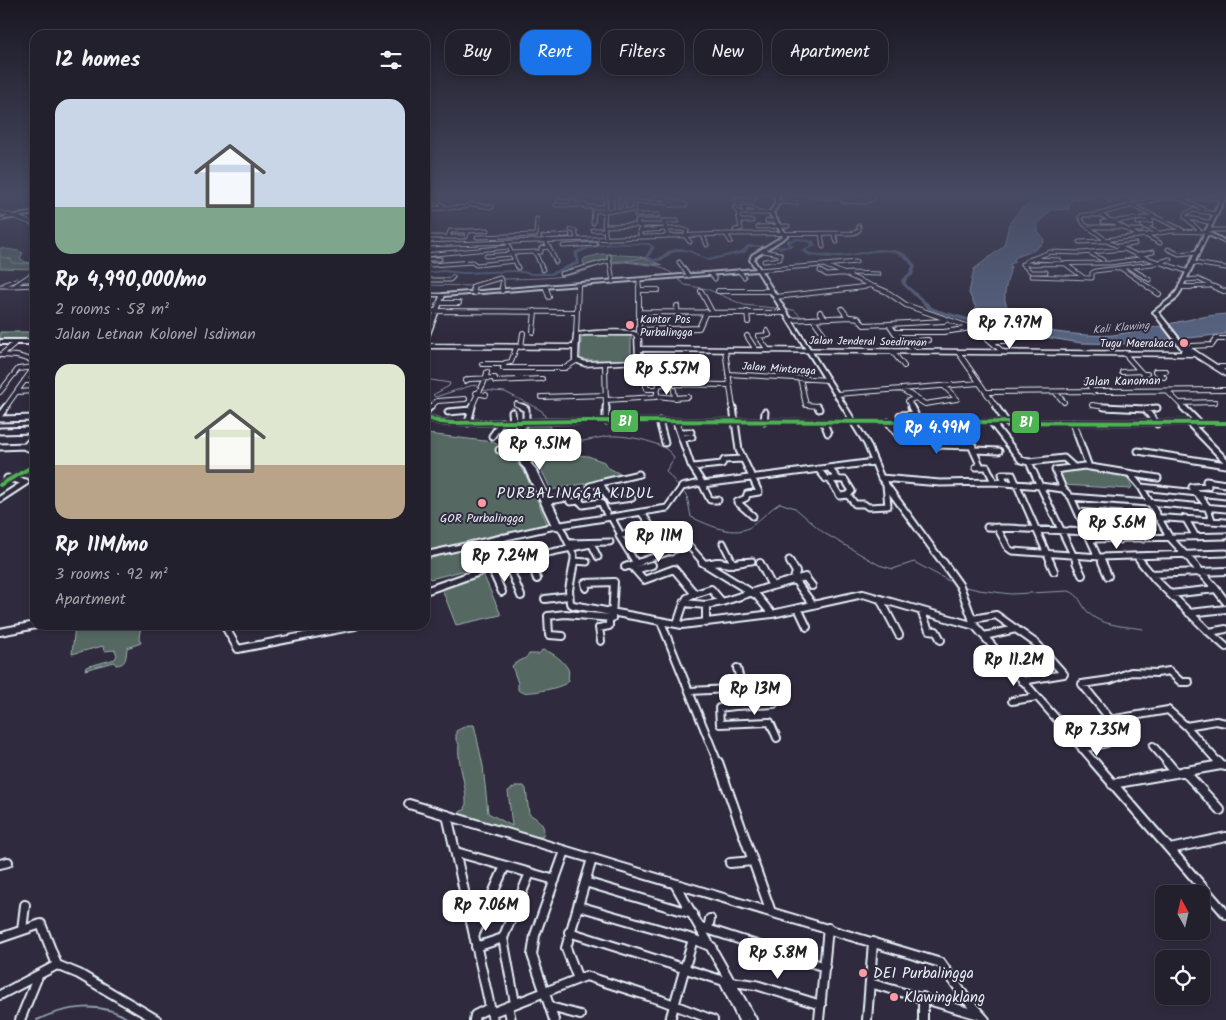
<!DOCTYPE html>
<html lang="en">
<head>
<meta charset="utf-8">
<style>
  body { margin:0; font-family:Kalam,sans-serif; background:#2b2836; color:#f1f3f6; height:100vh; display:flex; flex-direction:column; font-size:19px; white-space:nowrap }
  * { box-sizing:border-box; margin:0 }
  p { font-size:16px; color:#a3a3aa }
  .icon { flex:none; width:28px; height:28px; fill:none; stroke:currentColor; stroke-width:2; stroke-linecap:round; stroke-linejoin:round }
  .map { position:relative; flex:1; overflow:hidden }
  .sheet { position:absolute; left:30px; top:30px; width:400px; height:600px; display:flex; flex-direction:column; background:#23202e; border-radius:15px; box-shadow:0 2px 8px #0003,0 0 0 1px #403e4a }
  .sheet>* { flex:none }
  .hud { position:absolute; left:445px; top:30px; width:475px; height:45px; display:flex; gap:10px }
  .needle { width:32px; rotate:352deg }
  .buttons { position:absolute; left:1155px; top:885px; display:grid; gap:10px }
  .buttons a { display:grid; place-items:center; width:55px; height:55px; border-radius:10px; background:#23202e; box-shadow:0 2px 8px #0003,0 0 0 1px #403e4a; font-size:25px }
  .price { position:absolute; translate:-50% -42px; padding:0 11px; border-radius:10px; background:#fff; color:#222; font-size:16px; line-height:32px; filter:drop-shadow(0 1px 2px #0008) }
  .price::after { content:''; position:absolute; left:50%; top:30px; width:15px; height:11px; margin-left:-8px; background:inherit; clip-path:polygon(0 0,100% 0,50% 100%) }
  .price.selected { background:#1a73e8; color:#fff }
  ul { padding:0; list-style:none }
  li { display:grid; align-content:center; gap:10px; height:265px; padding:0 25px }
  li span { display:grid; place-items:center; height:155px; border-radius:15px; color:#555 }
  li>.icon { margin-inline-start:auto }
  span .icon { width:90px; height:90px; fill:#fffc; stroke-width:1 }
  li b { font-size:21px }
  h2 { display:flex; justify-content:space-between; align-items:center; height:60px; padding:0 25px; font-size:21px }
  .tag { padding:0 18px; border-radius:15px; background:#23202e; box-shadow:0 2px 8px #0003,0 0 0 1px #403e4a; font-size:18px; line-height:45px }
  .tag.selected { background:#1a73e8; color:#fff }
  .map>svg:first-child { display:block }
  .green { fill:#556962; stroke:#9eadad }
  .water { fill:#566480; stroke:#909cb0 }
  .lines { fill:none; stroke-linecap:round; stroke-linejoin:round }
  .stream-far1 { stroke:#909cb0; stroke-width:1 }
  .stream { stroke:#909cb0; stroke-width:2 }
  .river { fill:#566480; fill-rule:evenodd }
  .minor-far4-casing { stroke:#e8f1f8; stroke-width:5 }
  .minor-far3-casing { stroke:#e8f1f8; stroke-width:6 }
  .minor-far2-casing { stroke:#e8f1f8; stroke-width:9 }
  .minor-far1-casing { stroke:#e8f1f8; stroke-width:10 }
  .minor-casing { stroke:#e8f1f8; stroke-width:12 }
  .tertiary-casing { stroke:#e8f1f8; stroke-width:4 }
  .secondary-casing { stroke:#e8f1f8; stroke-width:4 }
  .primary-casing { stroke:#e8f1f8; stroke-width:3 }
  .minor-far4 { stroke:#2f2a3d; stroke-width:3 }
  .minor-far3 { stroke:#2f2a3d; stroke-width:4 }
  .minor-far2 { stroke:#2f2a3d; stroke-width:5 }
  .minor-far1 { stroke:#2f2a3d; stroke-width:6 }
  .minor { stroke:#2f2a3d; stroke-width:8 }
  .tertiary { fill:#2f2a3d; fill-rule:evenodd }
  .secondary { fill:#2f2a3d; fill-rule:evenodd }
  .primary { fill:#2f2a3d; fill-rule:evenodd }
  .bus-1-casing { stroke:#2f2a3d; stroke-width:8 }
  .bus-1 { stroke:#4db353; stroke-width:4 }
  .poi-dot { fill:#ff9aa2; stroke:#2f2a3d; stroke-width:2 }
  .labels { text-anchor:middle; stroke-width:4; stroke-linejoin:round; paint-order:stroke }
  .far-poi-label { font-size:11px; fill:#e8f1f8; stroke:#2f2a3d; text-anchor:start }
  .far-water-label { font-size:11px; font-style:italic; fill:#aeb9c8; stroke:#2f2a3d }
  .far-street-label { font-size:11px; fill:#e8f1f8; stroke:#2f2a3d }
  .street-label { font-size:12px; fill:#e8f1f8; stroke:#2f2a3d }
  .poi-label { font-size:12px; fill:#e8f1f8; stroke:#2f2a3d }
  .quarter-label { font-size:15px; letter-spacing:1px; fill:#e8f1f8; stroke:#2f2a3d }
  .near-poi-label { font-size:15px; fill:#e8f1f8; stroke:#2f2a3d; text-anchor:start }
  .line-badge { stroke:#2f2a3d; stroke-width:2 }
  .badge-label { font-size:14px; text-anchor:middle; font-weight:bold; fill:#fff }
</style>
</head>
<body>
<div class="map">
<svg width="1226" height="1020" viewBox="0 0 1226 1020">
  <rect width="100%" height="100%" fill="#2f2a3d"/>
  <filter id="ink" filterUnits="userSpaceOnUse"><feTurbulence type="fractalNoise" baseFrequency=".02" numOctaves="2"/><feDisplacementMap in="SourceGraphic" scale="10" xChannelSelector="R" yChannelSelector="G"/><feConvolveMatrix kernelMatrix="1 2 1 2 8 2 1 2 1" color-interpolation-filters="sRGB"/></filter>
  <g filter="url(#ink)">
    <path class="green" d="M0,248L18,251L23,253L20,258L25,262L35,263V269L0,268Z
      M601,254L639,256L662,265L623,261L606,262L590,268L585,266L583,261L585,258Z
      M0,332H35V340H0Z
      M588,335L631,336V358L624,360H582L580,359L581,338Z
      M529,423H549V427L554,430H565L569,434H565L566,438L557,441V444L548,448L538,439L533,440L531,436L523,432L524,425Z
      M428,434L493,442L498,445L512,446L511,454L525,473L547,523L554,524L425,554V436Z
      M571,455L588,456L604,462L607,467L624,476L551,490L537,461Z
      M1086,467L1126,475L1132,487L1130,489L1063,485L1058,473L1062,470Z
      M500,539L510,559L430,579L429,577L425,579V570H427L425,557Z
      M483,574L501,615L456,625L442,589Z
      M75,625H141L139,638L141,643L127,648C126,656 127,665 116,665L114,662L85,670L86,667L115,659L117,655L115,650L104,651L103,646L72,654Z
      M542,650C550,650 564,661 568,669C570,673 567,677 569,681C563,688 530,694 521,692L518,690V683L512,666C517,660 525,661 529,654H539Z
      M468,725H474L475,729L483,766L488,813L512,826L508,791L516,786H524L526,789L529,814C538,819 548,826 542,837H531L457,816L461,811L465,810C470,792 456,763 459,744L456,740V731Z"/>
    <path class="water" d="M1056,194H1106V196L1074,199L1071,201L1069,209L1052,210L1038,223V232L1043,237L1044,242L1033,251L1016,257L1014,260L1015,262L1009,265L1011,266C1009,277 1002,293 1006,304C1008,309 1015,320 1019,323C1033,332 1096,337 1113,335C1152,330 1188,317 1226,314V334L1131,344L1081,343L1007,331L983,319L976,308L969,293L974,269L1004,246L1009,224L1021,208Z"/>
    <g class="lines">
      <path class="stream-far1" d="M0,257L11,259L12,263L35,264
        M625,261L647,257
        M612,263L625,262L658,266L670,272L685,285L707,289L744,305L794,310L803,318
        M504,279C535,278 568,280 597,266
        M425,285L472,286
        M425,379L450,383L449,386L433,395L435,397L470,386L475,385L479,388
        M482,390L505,392L535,407L542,411L550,425
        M557,439C576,446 592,438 610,436C626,435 668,442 674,458L666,471L680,488
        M682,491L687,496L691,517C709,525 736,539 753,525C762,518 770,509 780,503L795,508L824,533L879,565L893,569L914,562L949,581
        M962,586L979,590L1011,594L1069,591C1080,595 1080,603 1087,611C1099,626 1125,626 1143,629"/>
      <path class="stream" d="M37,1020C66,1006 103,1001 130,1020"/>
      <path class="river" d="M798,238L814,241L816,245V246L806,250L811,253L834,255L851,254L877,249L894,250L904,253L910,258L916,266L913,275L906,280V284L932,307L939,310L976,320L1003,324L1006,326L1003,328L976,324L935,312L928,309L902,284L901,280L909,273L912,266C896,243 873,254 850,256C839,258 829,258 818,257C811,256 806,256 801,250L811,245L810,243L798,240L791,242L790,243L795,246L782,249L759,247H749L745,253L708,261L689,252L681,251L672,253L663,260L653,262L645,257L651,247L648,245C627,245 597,243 578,254L580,264L551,275H533L516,272L463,274L443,272L425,274V272L443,270L463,272L516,270L533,273H550L576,262L574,252C596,240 625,243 649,243L655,247L649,257L654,259L659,258L668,251L681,248L692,251L708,259L741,251L748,245L787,246H789L786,244L787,240Z"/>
      <g class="minor-far4-casing">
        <path id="minor-far4" d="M606,194L604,224L606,239
          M658,194L660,197L686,205H670L669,200
          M733,194L777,196
          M791,194H816
          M814,194L817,197L873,199
          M842,194L843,201L865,202L873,199L875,194
          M842,195H875
          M1125,195L1134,199
          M1147,196L1145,195H1159
          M560,197L605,196
          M616,197V210
          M621,197L626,198L623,210
          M636,197L660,198
          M1179,198L1203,209
          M736,200L752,201L754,198
          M1110,200L1119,199L1121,195L1131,194
          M558,201L575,202
          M636,202L670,203
          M777,202L796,203
          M556,205H585
          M585,207H605
          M735,207L738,213H771
          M425,209L465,207L470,204L492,207
          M433,209L428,202L438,201L445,208
          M0,212L35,224
          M746,213L743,207L753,208L757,213
          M636,215H658
          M1099,215H1083L1080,217L1084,224L1106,240
          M1156,217L1182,230
          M1185,217L1212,223
          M740,221H752
          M767,221H774
          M1113,221L1156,217L1131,205
          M664,222L666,229H682L687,231L685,236L690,242
          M1103,222H1113
          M593,223L594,211L634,210L636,194
          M1138,223L1152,221L1147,218
          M664,225H638L637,221H677
          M1151,225L1143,226L1159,233
          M604,226L638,225L642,228L639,231L641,237
          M758,227L788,226
          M1088,227H1123
          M571,230L575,231L577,239
          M593,230H605
          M735,230L741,229L738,213
          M1130,230H1141
          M1208,230H1226
          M468,231L488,230
          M640,231L666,229L668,236
          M1200,231L1185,217V214L1193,210L1216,214
          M1207,232L1173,231L1139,236L1099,214L1160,198H1224
          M821,233L823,247
          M833,233L837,242
          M726,234L731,242
          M703,235L707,245
          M1145,235L1160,243
          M1139,236L1104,240L1137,255L1189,272
          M425,237H463
          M448,237L450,231H468L466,237
          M477,237L536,235L537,219
          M543,237L568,235
          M1079,242L1105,241
          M425,245L726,234L854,233L859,230V226
          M508,245L518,268
          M563,246L596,244
          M1118,246L1135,244
          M549,247L556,262
          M1168,249L1179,254L1199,252
          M763,251L780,254V259L764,261
          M512,253L535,252
          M1090,253L1103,260
          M425,255L509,247
          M1138,255L1153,252
          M486,256L511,254
          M609,256L613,282
          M425,259H440
          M1031,259L1060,260
          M425,260L431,265L472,262L476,265L515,261
          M679,262L689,276
          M1026,263V261L1050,252L1081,253L1123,249
          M1064,263L1083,277
          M1194,263L1226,268
          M825,265L856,262
          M1130,268L1150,280
          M1122,269L1150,288
          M543,270L535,252H541V248L549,247L545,240
          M758,270L824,265L877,288
          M739,271L744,277
          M820,271L827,275L851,273L879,274
          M1046,272H1031L1022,264L1110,263L1146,258
          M561,274L609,261
          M711,274L715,279
          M1031,276L1092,278V273L1095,271L1152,264L1170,259
          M23,280H35
          M425,280H450L453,277
          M502,280V288
          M639,280V288
          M1186,280L1198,279L1217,288
          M5,284L16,280
          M0,286H14L35,272
          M14,286L35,285
          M1181,287L1210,286
          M426,288L430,280
          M473,288V286L500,278
          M578,288V285
          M853,288L869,286"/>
      </g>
      <g class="minor-far3-casing">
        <path id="minor-far3" d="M473,287L474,293
          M502,287V291
          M639,287V332
          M875,287L887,292L906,305L978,330L1003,352
          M1148,287L1159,294
          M1181,287H1191
          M1214,287L1226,292
          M546,288L549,297
          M639,290H658
          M425,291L427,287
          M701,291L712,312
          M718,291H771
          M776,297L864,287
          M440,303H459
          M677,306L678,319
          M842,309L848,317
          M425,311L575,312
          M640,312L785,313
          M747,312L748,322
          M820,312L825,318
          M813,319L828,340
          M790,320L851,317L858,318L864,325L889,324L895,333L914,351
          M889,324L944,321
          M640,330L699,328L706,312
          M767,331L769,335L758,336L768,350
          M533,332L535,311
          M895,332H944L971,328
          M576,335L578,287
          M747,336L756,350
          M993,341H1012L1015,337
          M905,342L928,340
          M521,347L523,333
          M516,348L511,362L505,363L503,368H565L576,361
          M1185,349L1191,346L1212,345L1216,339H1226
          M725,350L733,408
          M892,351L904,366
          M958,352L997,408
          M1,355L14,344
          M2,355L17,356L35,361
          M482,364H504
          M605,364L606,408
          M1216,367H1226
          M1140,371L1143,374H1147
          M1155,371L1164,377
          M1156,371H1166
          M1122,372L1140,371L1124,353
          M728,374L828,380
          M800,378L806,405L818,406L819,408
          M24,381H35
          M465,381L469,379L495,378V381L542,379
          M1087,382L1093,392
          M646,386L647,389H657
          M903,390L925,404L957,399L944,386
          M1167,391L1184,408
          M0,392L18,369L34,367
          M17,392L35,391
          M986,392L1226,390
          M1055,392L1064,402
          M476,393L486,395
          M837,394L979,383
          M657,396L675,398L674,390
          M541,397L606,395
          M675,398L688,397
          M606,400L656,397L659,384L730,385
          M1179,403L1215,402
          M516,404L525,408
          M1092,405L1112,408
          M5,408L35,366
          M429,408L437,401L465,399
          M472,408C476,392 485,387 487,372
          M912,408L908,401L916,398
          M1153,408H1157"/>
      </g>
      <g class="minor-far2-casing">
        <path id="minor-far2" d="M522,407L526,409V422
          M606,407V421
          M733,407L739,450L759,492L747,494L746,498L737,502L753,516
          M818,407L819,409
          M996,407L1007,423
          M1104,407L1145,409
          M1183,407L1200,424
          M1157,408L1145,409L1157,424
          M425,412L430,407
          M448,412L471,410
          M512,412L513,422
          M0,415L6,407
          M900,415L915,414L911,407
          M0,419L35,418
          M659,421L665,443
          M523,422L518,453L533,470L574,555V563
          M676,422L691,465L703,484L874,462
          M764,422L765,412
          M888,422L902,440
          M924,422L938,445L973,446
          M468,423L472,407
          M824,423L828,433
          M854,423L867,444L881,478L943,563
          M961,423L981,467
          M992,423L1021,460L1029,462L1064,458L1074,467
          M1073,423L1089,467
          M1190,424L1226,461
          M0,431L35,430
          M680,432H691
          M35,436L25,447L35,450
          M492,436L502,422
          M682,438L692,437
          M0,447L25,446
          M499,450L514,451
          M975,450L999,451
          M1138,451L1226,465
          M514,453L519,425
          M521,457L529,448
          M527,462L543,452
          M523,463L527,467L555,526L558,527
          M693,467L722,464L724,460L742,459
          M976,467H987L994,482
          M829,468L838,479
          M818,469L826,479L845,480L852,491L848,495L840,496L830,480
          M1130,474L1141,487
          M881,478L940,483L994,482L1040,486L1029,462
          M600,483L639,474
          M1005,483L1002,474H1012L1051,563
          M702,484L710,500H718
          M1063,489L1071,497L1098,557
          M848,495L855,504H864L868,507L888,506L886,485
          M1071,497L1148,503
          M0,499L26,482L7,478
          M548,501L568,498L570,502L580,501L583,505L601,502L608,517
          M580,501L578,496L593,492L590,486L600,483L610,501L632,498
          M1148,502L1226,509
          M641,512L651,526L666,539L662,544L671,552
          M1078,512L1226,522
          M1105,513L1120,540
          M1129,515L1143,539
          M611,517L621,535
          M1185,518L1196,537
          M1212,520L1207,506L1192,487L1208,486L1206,481L1226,484
          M987,527L1088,532
          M997,527L1008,548L1012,551L1100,557L1226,553
          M502,537L513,560L591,544
          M683,539L704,563
          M1092,539L1226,536
          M569,543L610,542
          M591,543L598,557
          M723,543L733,563
          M425,555L555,526L667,508L682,487L700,483
          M529,557L531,563
          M1100,557L1103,563
          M1137,557L1142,563
          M789,560L791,563
          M575,561L587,562
          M504,563L513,560
          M636,563L619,536L651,526
          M636,563L688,545
          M709,563H726
          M733,563L752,561
          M1077,563L1040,486L1063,489L1055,470L1084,466L1158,478
          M1193,563L1170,538L1141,487L1226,496"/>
      </g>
      <g class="minor-far1-casing">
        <path id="minor-far1" d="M507,562L521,596
          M531,562L537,579
          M574,562L569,590L570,603L573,605L682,625L772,614L863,594L975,626
          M702,562L757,596L772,614
          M719,562L729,564L743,562
          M732,562L733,564
          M790,562L796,572L794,579L813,605
          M943,562L960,586L975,626L1095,763
          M1050,562L1054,571
          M1076,562L1082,575
          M1102,562L1108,576
          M1141,562L1156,580L1209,632L1226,629
          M760,563L772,586L805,577L812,586
          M706,564L717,562
          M631,565L644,580L674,569L695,594L711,589L722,602L772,586
          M625,567L640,562
          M635,570L652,565
          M1151,574L1226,571
          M1216,589L1226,602
          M425,591L491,568
          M502,592L491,568L507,562
          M1170,594L1216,589L1192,562
          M545,599L568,596
          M880,599L899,635
          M684,603L687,598L695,594
          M798,608L807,627
          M921,611L929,630L936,631L941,640
          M1189,613L1226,609
          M972,619L996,615L1037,644L1064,674L1022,681
          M661,622L718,763
          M706,623V605L722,602
          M677,624L684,603L706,605
          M224,625L238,649L355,626
          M0,632L36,625
          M1209,632L1226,647
          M563,636L549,635L548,616L565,614L612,618L614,582L585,583L586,588
          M984,636L1016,629
          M601,641L599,628L609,626V619
          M737,668L742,687
          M729,689L752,686
          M690,691L729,689L735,706L719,708L720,724L770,722L777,738
          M1012,701L1037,697
          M735,706L774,704
          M1186,726L1216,721L1226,723
          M1063,728L1168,710L1186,726L1219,763
          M1123,735L1082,684L1110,680L1131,672L1157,673L1169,671L1181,682H1189
          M1153,746L1168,763
          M1082,749L1107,743"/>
      </g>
      <g class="minor-casing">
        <path id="minor" d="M718,762L771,912
          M1094,762L1226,914
          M1167,762L1176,773
          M1218,762L1221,765
          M1184,771L1220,810
          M1112,784L1221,765L1226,766
          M409,804L941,963L967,1000L985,1020
          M447,815L493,1020
          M1170,849L1226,837
          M456,852L555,880
          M592,859L578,906L693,939L712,947
          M730,863L753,861
          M0,864L8,862
          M585,882L693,914
          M675,884L752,1020
          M578,906L566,948L578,979
          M701,927L825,967
          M708,929L710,919
          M22,930L25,905
          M569,932L724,981L756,985L821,1005
          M474,936L505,866
          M0,938L41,924L57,965L79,974L157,1020
          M476,947L503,938
          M724,981L743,1020
          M870,983L979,1015
          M0,995L57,965
          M923,997V1020
          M515,1003L503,938L530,873
          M508,1006L511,1020
          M550,1007L580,1015
          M491,1013L586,976L661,1000L713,1020
          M20,1020L38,976
          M474,1020L475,1015L489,1008
          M554,1020L532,955L535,935L565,851
          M670,1020L693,939
          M819,1020L828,928
          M867,1020L873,942"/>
      </g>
      <g class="tertiary-casing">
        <path id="tertiary" d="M775,194H779V204L773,213L787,236L755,257L754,260L855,420L1226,421V425L856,423L854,425L852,423H584L452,425L440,424L425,419V415L441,420L452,421L584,419L850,420L757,271L443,296L441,295L443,294L756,269L750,260L752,255L783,236L769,213L775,204Z
          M35,212V214L0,220V218Z
          M1206,232H1208L1226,241V243L1206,234Z"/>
      </g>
      <g class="secondary-casing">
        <path id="secondary" d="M1223,194H1226V196L1181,291L1175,300L1158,312L1188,350L1185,352L1183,351L1153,312L1171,298L1177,291Z
          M0,340H35V344H0Z"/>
      </g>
      <g class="primary-casing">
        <path id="primary" d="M425,294H443L445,295L426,344L573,345L574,334C584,331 629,328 637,333C642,336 641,343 641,347L1181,352V350L1191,348L1226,371V376L1194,356L641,351L642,359L638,363L585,366L573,361V349L425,348V336L440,296H425ZM585,335H633L635,337L636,359L634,360L586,362L578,359L579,336Z
          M35,463V468L0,487V482Z"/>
      </g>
      <use href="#minor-far4" class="minor-far4"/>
      <use href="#minor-far3" class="minor-far3"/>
      <use href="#minor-far2" class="minor-far2"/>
      <use href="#minor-far1" class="minor-far1"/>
      <use href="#minor" class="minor"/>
      <use href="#tertiary" class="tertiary"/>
      <use href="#secondary" class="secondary"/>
      <use href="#primary" class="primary"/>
      <g class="bus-1-casing">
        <path id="bus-1" d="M425,417L440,422L452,423L584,421L1226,423
          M0,485L35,465"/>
      </g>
      <use href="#bus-1" class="bus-1"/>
    </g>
  </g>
  <linearGradient id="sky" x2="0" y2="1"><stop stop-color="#1a1722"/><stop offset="0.58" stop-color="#474a62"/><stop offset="1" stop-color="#474a62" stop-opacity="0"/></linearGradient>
  <rect width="1226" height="337" fill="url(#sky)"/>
  <g class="poi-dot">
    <circle cx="630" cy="325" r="5"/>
    <circle cx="1184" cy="343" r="5"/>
    <circle cx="482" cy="503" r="5"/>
    <circle cx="863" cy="973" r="5"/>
    <circle cx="894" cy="997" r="5"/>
  </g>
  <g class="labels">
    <g class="far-poi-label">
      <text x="640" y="323">Kantor Pos<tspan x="640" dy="13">Purbalingga</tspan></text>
      <text x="1174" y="347" text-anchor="end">Tugu Maerakaca</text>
    </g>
    <g class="far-water-label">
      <text transform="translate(1121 327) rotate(-5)" y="4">Kali Klawing</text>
    </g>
    <g class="far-street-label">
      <text transform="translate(868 341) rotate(1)" y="4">Jalan Jenderal Soedirman</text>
      <text transform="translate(779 368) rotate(4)" y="4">Jalan Mintaraga</text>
    </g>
    <g class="street-label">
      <text transform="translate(1122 381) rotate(-1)" y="4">Jalan Kanoman</text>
    </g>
    <g class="poi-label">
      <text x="482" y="522">GOR Purbalingga</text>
    </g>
    <g class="quarter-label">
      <text x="576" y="498">PURBALINGGA KIDUL</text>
    </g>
    <g class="near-poi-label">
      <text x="873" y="978">DEI Purbalingga</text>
      <text x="904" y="1002">Klawingklang</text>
    </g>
  </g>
  <g class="line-badge">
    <rect x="610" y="409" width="29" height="24" rx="5" fill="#4db353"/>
    <rect x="1011" y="410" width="29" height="24" rx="5" fill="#4db353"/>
  </g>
  <g class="badge-label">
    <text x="625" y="426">B1</text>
    <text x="1026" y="427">B1</text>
  </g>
</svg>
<div class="buttons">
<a><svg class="needle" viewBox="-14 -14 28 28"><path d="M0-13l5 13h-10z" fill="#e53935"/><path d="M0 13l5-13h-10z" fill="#a3a3aa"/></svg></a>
<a><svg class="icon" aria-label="locate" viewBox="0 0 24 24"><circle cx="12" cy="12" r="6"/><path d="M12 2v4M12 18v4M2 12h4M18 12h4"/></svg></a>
</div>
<b class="price" style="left:1010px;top:350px">Rp 7.97M</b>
<b class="price" style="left:667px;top:396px">Rp 5.57M</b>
<b class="price selected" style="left:937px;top:455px">Rp 4.99M</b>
<b class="price" style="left:540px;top:471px">Rp 9.51M</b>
<b class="price" style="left:1117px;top:550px">Rp 5.6M</b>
<b class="price" style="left:659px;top:563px">Rp 11M</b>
<b class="price" style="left:505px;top:583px">Rp 7.24M</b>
<b class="price" style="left:1014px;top:687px">Rp 11.2M</b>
<b class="price" style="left:755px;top:716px">Rp 13M</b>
<b class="price" style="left:1097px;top:757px">Rp 7.35M</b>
<b class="price" style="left:486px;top:932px">Rp 7.06M</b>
<b class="price" style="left:778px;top:980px">Rp 5.8M</b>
<div class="hud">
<a class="tag">Buy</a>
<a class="tag selected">Rent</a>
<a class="tag">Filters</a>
<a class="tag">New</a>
<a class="tag">Apartment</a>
</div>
<section class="sheet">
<h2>12 homes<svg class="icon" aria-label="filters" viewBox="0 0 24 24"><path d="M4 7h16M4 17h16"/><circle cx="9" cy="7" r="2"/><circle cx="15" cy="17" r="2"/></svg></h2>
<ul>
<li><span style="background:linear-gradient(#c9d6e8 70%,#7fa58c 0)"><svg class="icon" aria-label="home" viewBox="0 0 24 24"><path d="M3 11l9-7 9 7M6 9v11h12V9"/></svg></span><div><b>Rp 4,990,000/mo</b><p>2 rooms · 58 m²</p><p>Jalan Letnan Kolonel Isdiman</p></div></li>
<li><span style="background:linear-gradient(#dfe7d0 65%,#b9a48a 0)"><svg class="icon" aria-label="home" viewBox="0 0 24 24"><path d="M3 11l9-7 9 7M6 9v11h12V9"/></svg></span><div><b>Rp 11M/mo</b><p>3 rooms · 92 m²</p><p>Apartment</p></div></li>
</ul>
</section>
</div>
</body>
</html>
